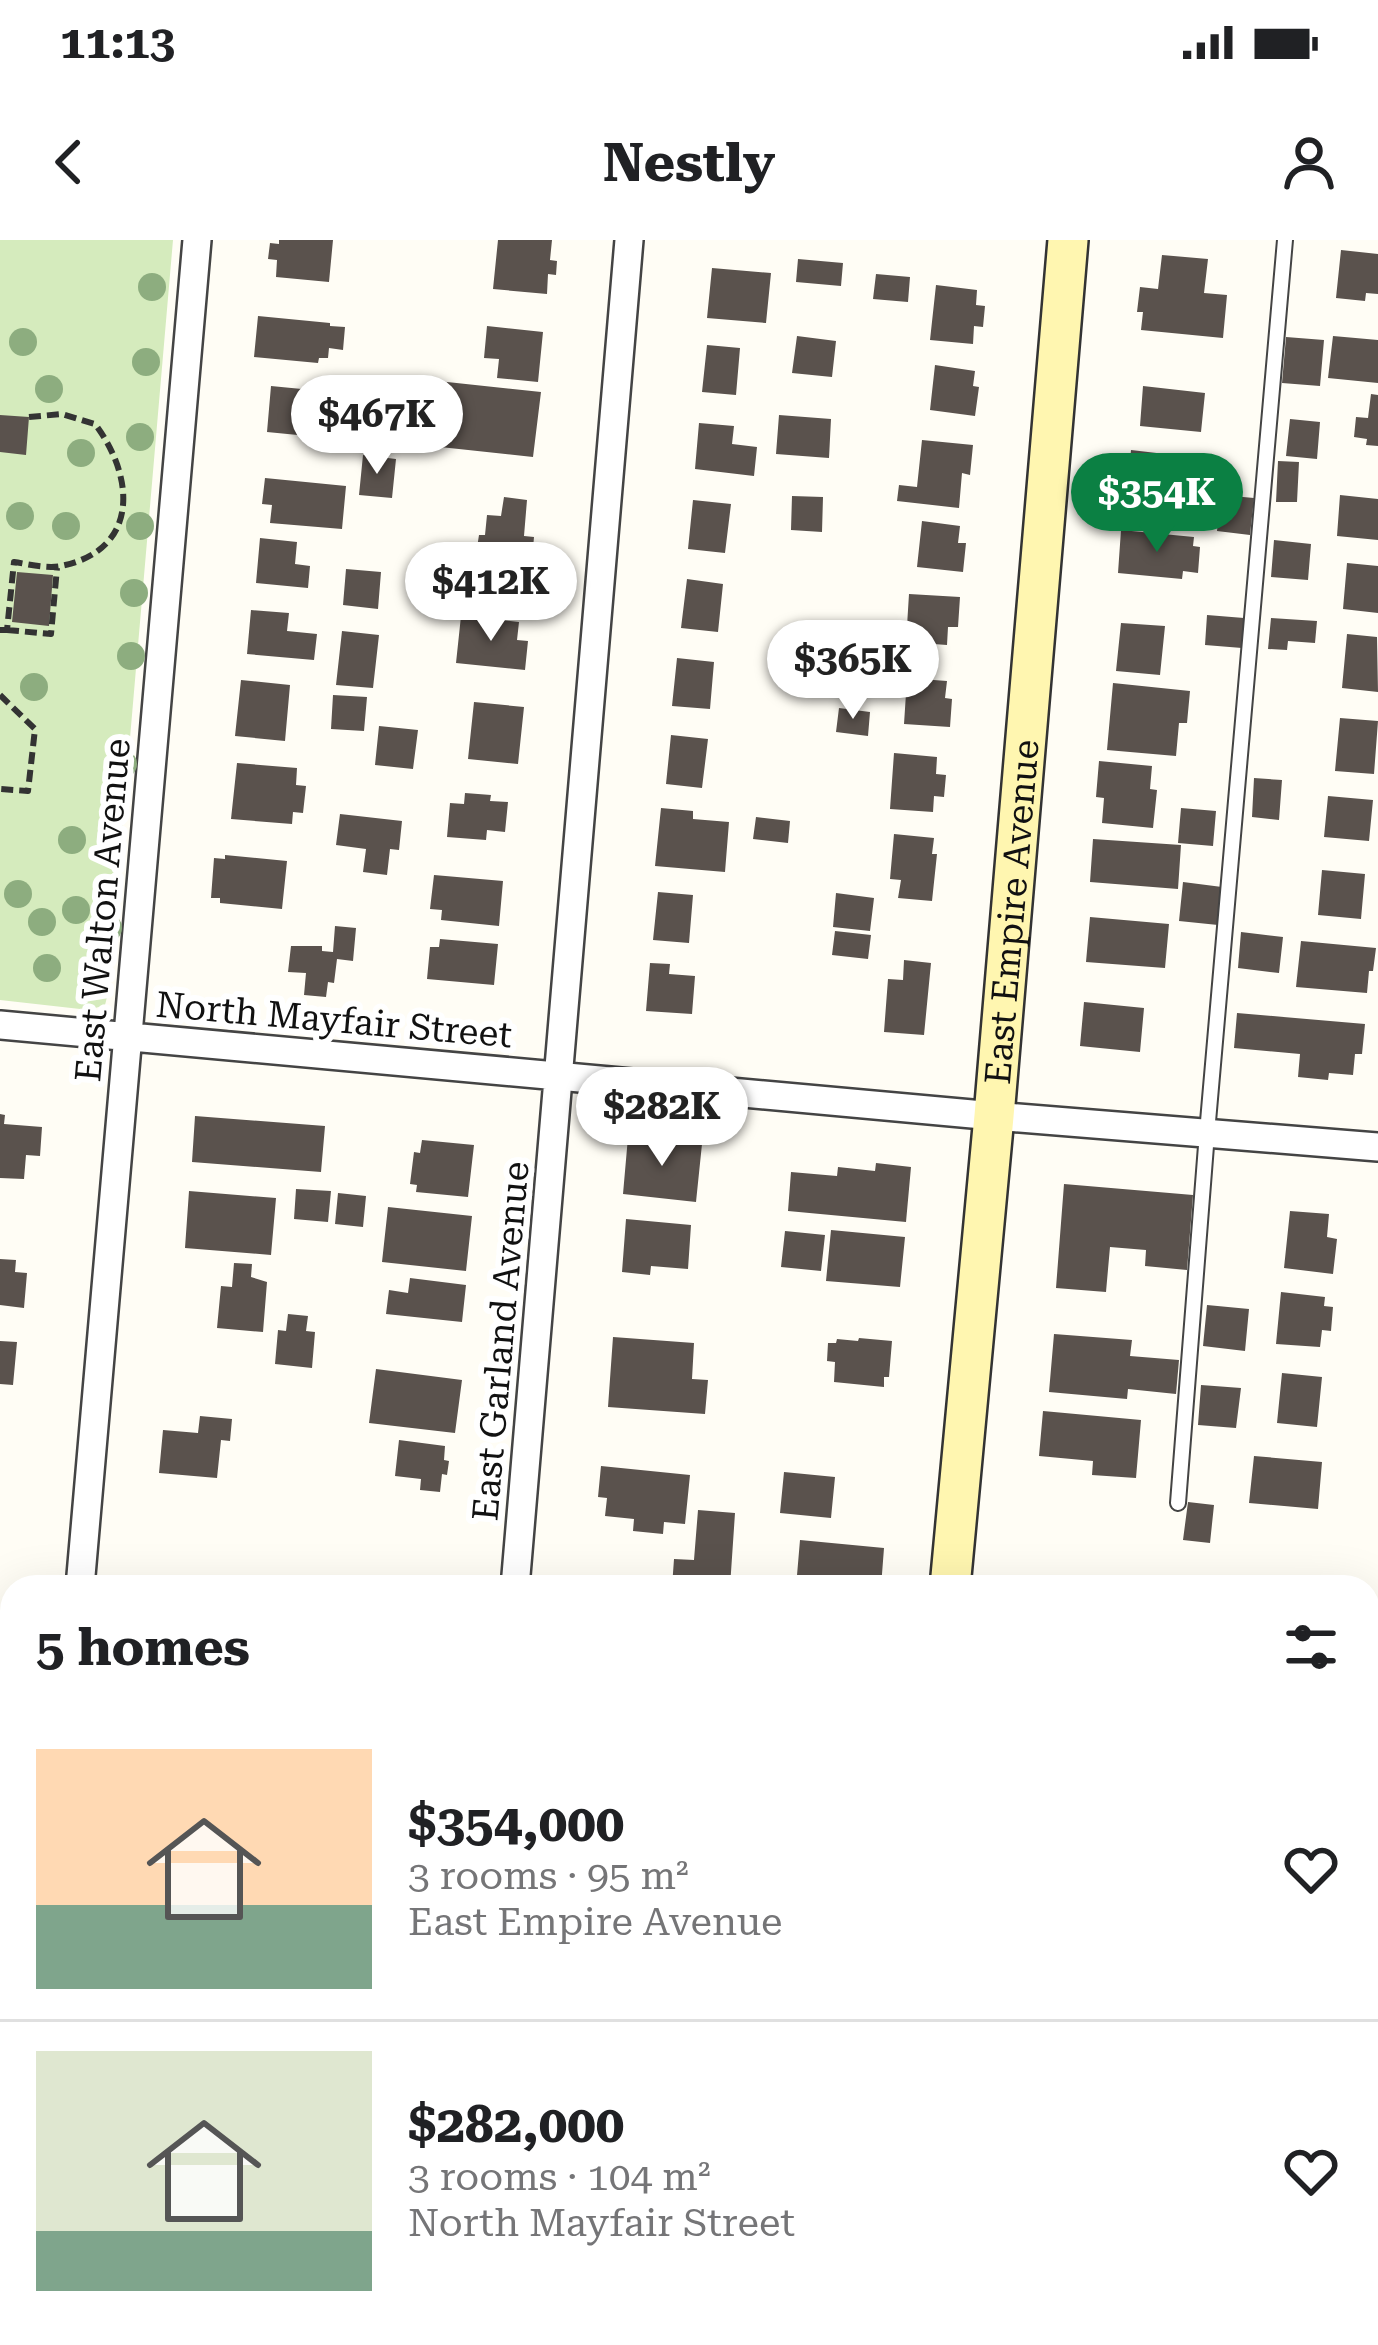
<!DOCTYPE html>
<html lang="en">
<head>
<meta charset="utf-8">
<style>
  body { margin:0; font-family:"Roboto Serif",serif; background:#f2f2f2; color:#202124; height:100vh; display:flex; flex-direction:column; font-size:45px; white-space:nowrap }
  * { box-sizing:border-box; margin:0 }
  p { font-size:39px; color:#757577 }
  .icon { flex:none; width:66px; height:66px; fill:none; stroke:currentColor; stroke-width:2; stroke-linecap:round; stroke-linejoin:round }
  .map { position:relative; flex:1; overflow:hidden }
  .drawer { position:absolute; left:0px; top:1335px; width:1380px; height:771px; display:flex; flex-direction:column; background:#fff; border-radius:36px 36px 0 0; box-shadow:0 12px 48px #0002 }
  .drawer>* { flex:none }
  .price { position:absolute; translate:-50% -102px; padding:0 27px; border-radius:42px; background:#fff; color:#222; font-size:39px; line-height:78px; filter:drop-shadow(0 3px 6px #0008) }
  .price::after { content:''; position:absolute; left:50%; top:72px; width:36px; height:27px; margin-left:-18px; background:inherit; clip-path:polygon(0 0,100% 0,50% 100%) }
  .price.active { background:#0b8043; color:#fff }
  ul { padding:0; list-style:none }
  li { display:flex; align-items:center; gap:36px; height:300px; padding:0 36px }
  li+li { border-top:3px solid #e0e0e0 }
  li span { display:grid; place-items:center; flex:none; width:336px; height:240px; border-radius:0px; color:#555 }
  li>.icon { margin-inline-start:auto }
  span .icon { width:144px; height:144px; fill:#fffc; stroke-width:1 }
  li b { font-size:51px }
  h2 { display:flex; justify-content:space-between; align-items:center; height:144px; padding:0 36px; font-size:51px }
  .status { display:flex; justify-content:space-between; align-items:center; height:84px; padding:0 60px; background:#fff; direction:ltr }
  .status svg { height:33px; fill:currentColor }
  header { display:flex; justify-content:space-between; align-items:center; height:156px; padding:0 36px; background:#fff; font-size:54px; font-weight:700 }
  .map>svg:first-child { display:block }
  .green { fill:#d5ebbd }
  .pitch { fill:#e6f2cf }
  .building { fill:#5a524d }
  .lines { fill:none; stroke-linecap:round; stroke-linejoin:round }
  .lane-casing { stroke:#444; stroke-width:18 }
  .street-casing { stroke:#444; stroke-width:32 }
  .secondary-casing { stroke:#333; stroke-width:44 }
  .primary-casing { stroke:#222; stroke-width:50 }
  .path { stroke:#333; stroke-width:6; stroke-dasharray:12 6; stroke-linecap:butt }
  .lane { stroke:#fff; stroke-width:14 }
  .street { stroke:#fff; stroke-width:27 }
  .secondary { stroke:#fff6b0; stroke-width:39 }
  .primary { stroke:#f9d66b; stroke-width:45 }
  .tree { fill:#8dad7f }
  .labels { text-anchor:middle; stroke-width:12; stroke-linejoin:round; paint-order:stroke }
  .street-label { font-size:36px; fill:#111; stroke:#fff }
</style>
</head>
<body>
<div class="status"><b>11:13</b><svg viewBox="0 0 49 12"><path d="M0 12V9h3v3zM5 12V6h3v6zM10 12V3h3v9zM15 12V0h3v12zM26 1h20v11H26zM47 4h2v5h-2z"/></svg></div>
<header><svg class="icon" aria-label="back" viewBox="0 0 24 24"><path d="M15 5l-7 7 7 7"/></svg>Nestly<svg class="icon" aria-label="person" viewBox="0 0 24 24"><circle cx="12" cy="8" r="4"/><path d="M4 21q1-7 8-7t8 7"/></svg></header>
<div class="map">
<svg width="1378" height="2105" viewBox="0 0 1378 2105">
  <rect width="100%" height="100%" fill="#fffdf5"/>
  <path class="green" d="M0,0H173L108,753L105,765L89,770L0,760Z
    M0,1810L12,1811V2094H691L687,2105H0Z"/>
  <path class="pitch" d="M0,2038L12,2039V2094H270L269,2105H0Z"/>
  <path class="building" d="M279,0H333L329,42L276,37L277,20L268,19L270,3L279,4Z
    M498,0H552L550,20L557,21L556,35L548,34L547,54L493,49Z
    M1341,10L1378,14V54L1366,53L1365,61L1336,58Z
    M1162,15L1208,19L1204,53L1227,55L1223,98L1141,90L1143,72H1137L1140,47L1158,49Z
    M798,19L843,23L841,46L796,42Z
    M712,28L771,33L766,83L707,78Z
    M876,34L910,37L908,62L873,59Z
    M936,45L977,50L976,65L985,66L983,87L974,86L973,104L930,100Z
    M258,76L330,83V86L345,87L343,110L329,108L328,118H319L318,123L254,117Z
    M487,86L543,92L538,142L497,138L499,119L484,118Z
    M797,96L836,101L832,137L792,133Z
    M1333,96L1378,100V143L1328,138Z
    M1286,97L1324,100L1320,146L1282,143Z
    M707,105L740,108L736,155L702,152Z
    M935,125L975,131L973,146L979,147L975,176L930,170Z
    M410,138L541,152L533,217L403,203Z
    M271,146L312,150L308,196L267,192Z
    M1143,146L1205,153L1201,192L1140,186Z
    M1371,154L1378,155V206L1366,205L1367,199L1354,197L1356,177L1368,178Z
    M0,175L29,177L26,215L0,212Z
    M779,175L831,179L829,218L776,214Z
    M1290,179L1320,182L1317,219L1286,216Z
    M699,183L734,186L732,204L757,207L754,236L695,229Z
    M922,200L973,205L970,235L962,233L959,268L897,261L899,245L917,247Z
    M1131,210L1182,216L1175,280L1128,274L1131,257L1127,256Z
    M363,215L396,219L392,258L359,255Z
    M1278,221L1299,222L1297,262H1276Z
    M265,238L346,246L342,289L270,283L272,265L262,264Z
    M1221,255L1254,258L1250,295L1217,291Z
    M1340,255L1378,259V300L1337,296Z
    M792,256L823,257L822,292L791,290Z
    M504,257L527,260L524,296L534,297L532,320L476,314L479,295H485L487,275L501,276Z
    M693,260L731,264L725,313L688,309Z
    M922,281L960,286L958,303H966L963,332L917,327Z
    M1121,290L1194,297L1193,306L1200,307L1198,333L1183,331L1182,339L1118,333Z
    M260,298L297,302L295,324L310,326L308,348L256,343Z
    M1274,300L1311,304L1308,340L1271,337Z
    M1347,323L1378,326V373L1343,369Z
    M346,329L381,332L378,369L343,365Z
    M17,332L53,335L49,386L12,382Z
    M687,339L723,344L718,392L681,388Z
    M909,354L960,357L958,387H948L947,405L906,402Z
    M251,370L289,373L287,391L317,394L314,420L247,414Z
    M1207,375L1244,378L1242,408L1205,405Z
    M461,376L519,382L517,400L528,401L525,430L456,423Z
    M1271,378L1317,381L1315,403L1288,401L1287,410L1268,409Z
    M1121,383L1165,386L1160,435L1116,431Z
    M342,391L379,395L373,448L336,445Z
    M1347,394L1377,397L1378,452L1342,448Z
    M677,418L714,422L710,469L672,466Z
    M907,438L947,441L945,458L952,459L950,487L904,484Z
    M241,440L290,445L285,501L235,496Z
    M1113,443L1190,451L1187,483H1179L1176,516L1107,510Z
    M333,455L367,457L364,491L331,489Z
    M474,462L524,467L518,524L468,519Z
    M839,468L870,472L868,496L836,492Z
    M1340,478L1378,481L1374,534L1335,531Z
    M379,486L418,490L413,529L375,525Z
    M671,495L708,499L702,548L666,544Z
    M894,513L937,517L936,534L946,535L944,557L934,556L933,572L890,569Z
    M1099,521L1152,526L1150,549L1157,550L1153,588L1102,583L1104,558L1096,557Z
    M237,523L297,528L296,545L306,546L303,573L293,572L292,584L231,579Z
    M1254,538L1282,540L1279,580L1252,577Z
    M465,553L491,555L490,561L508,562L505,592L487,590L486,600L447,597L450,563L464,564Z
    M1328,556L1373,560L1369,601L1324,597Z
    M661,568L693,571V579L729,582L725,632L655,626Z
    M1181,568L1216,571L1213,606L1178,603Z
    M340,574L402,581L399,610L390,609L387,635L363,632L366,609L336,605Z
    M756,577L790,581L788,603L753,599Z
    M894,594L934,598L932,614H937L932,661L898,658L901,640L890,639Z
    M1093,599L1181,605L1178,649L1090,642Z
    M225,615L287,621L282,669L220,663V658H211L214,618L225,619Z
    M1322,630L1365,634L1361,679L1318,675Z
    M434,635L503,641L499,686L441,680L442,670L430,669Z
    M1183,642L1222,647L1218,685L1179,681Z
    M658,652L693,655L689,703L653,700Z
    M836,653L874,658L870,691L833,687Z
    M1090,677L1169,684L1165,728L1086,722Z
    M335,686L356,688L353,721L337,719L334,743L328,742L326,757L304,755L306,733L288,732L291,706H322V711L333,712Z
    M835,691L871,695L868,719L832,715Z
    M1241,692L1283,697L1279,733L1238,728Z
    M440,699L498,704L494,745L427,739L430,707H439Z
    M1301,701L1376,708L1373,731H1369L1367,753L1296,747Z
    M904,720L931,723L924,795L884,792L888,739L903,740Z
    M650,723L670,724L669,734L695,736L692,774L646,771Z
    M1084,762L1144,768L1140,812L1080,806Z
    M1237,773L1365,784L1362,814H1355L1353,835L1329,833L1328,840L1298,837L1300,814L1234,808Z
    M0,874L5,875L4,884L42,887L40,916L26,915L24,939L0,938Z
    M195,876L325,886L321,932L192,922Z
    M628,897L702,904L696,962L623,954Z
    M422,900L474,905L468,957L416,952L417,945L410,944L414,912L420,913Z
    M876,923L911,927L906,982L788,971L791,932L837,936L838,927L875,931Z
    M1064,944L1193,955L1187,1030L1145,1026L1146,1010L1110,1007L1106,1052L1056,1048Z
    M296,949L331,951L328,982L294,979Z
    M189,951L276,958L271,1015L185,1008Z
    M338,953L366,956L363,987L335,984Z
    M388,967L472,976L466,1031L382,1022Z
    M1290,971L1329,974L1327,997L1337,999L1333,1034L1284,1028Z
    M626,979L691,985L688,1029L651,1026L650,1035L622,1032Z
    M831,990L905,997L900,1047L826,1041Z
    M785,991L825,995L821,1031L781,1027Z
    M0,1019L16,1020L15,1032L27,1033L24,1068L0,1065Z
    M234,1023L252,1024L251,1037L267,1042L263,1092L217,1088L221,1046L232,1047Z
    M410,1038L466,1045L462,1082L386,1074L389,1050L408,1053Z
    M1281,1052L1325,1057L1324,1066L1333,1067L1331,1091L1322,1090L1320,1107L1276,1104Z
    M1207,1065L1249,1069L1245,1111L1203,1106Z
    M288,1074L308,1076L306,1091L315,1092L312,1128L275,1124L278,1090L286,1091Z
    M1054,1094L1132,1100L1130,1116L1179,1120L1176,1154L1128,1149L1127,1159L1049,1152Z
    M613,1097L694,1103L692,1139L708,1140L705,1174L608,1167Z
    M859,1098L892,1101L889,1137H884V1147L834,1142L835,1122L827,1121L828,1103H836L837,1099L858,1101Z
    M0,1101L17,1102L13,1145L0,1144Z
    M376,1129L462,1140L455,1193L369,1183Z
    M1282,1133L1322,1137L1317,1187L1277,1183Z
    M1201,1145L1241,1148L1236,1188L1198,1185Z
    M1043,1171L1141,1180L1136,1238L1092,1235L1093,1221L1039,1216Z
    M200,1176L232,1179L230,1201L221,1200L217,1238L159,1233L163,1190L198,1193Z
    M399,1200L445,1206L444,1220L449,1221L447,1235L442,1234L440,1252L420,1250L421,1239L395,1236Z
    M1254,1216L1322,1222L1318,1269L1249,1263Z
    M601,1226L690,1235L685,1284L664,1282L663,1294L633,1291L634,1279L605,1276L607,1258L598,1257Z
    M784,1232L835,1237L831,1278L780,1273Z
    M1188,1262L1214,1265L1210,1303L1183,1300Z
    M698,1270L735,1273L730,1347H672L674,1319L694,1320Z
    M800,1300L884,1308L881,1347H796Z
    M0,1401L12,1402L10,1435H12V1462L0,1461Z"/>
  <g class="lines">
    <g class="lane-casing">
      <path id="lane" d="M1178,1263L1207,893L1285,0
        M956,1343L1001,1347
        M1368,1384L1378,1385
        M925,2094L1065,2105"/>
    </g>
    <g class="street-casing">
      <path id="street" d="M0,785L994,876L1378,907
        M80,1347L197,0
        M515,1347L629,0
        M1368,1612L1378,1489
        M1320,2105L1321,2094"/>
    </g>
    <g class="secondary-casing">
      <g id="secondary">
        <path id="s1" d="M950,1347L994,876L1068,0"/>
        <path d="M706,2105L710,2094"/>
        <path d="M765,2105L769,2094"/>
      </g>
    </g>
    <g class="primary-casing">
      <path id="primary" d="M0,1713L12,1714
        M0,1785L12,1786
        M1368,1825L1378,1826
        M1368,1900H1378"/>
    </g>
    <path class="path" d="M0,390H7L14,322C28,324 47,329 61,326C140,310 135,237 95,184L62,174L29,177
      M7,390L51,394L57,328
      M0,455L35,489L28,551L0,549
      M0,1950L12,1945
      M564,2105L565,2094"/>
    <use href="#lane" class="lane"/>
    <use href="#street" class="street"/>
    <use href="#secondary" class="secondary"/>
    <use href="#primary" class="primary"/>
  </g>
  <g class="tree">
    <circle cx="152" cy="47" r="14"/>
    <circle cx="23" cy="102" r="14"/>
    <circle cx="146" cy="122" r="14"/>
    <circle cx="49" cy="149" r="14"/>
    <circle cx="140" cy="197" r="14"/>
    <circle cx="81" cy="213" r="14"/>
    <circle cx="20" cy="276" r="14"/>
    <circle cx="66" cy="286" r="14"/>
    <circle cx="140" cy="286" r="14"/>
    <circle cx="134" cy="353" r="14"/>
    <circle cx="131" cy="416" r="14"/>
    <circle cx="34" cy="447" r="14"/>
    <circle cx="123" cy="524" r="14"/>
    <circle cx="72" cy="600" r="14"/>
    <circle cx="18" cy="654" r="14"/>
    <circle cx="76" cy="670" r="14"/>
    <circle cx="42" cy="682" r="14"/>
    <circle cx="108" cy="688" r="14"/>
    <circle cx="47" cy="728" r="14"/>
  </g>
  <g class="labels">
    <g class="street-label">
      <text transform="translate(102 670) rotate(-85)" y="13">East Walton Avenue</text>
      <text dy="13" stroke="none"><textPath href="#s1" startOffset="678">East Empire Avenue</textPath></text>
      <text transform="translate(334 779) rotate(5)" y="13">North Mayfair Street</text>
      <text transform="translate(500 1101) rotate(-85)" y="13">East Garland Avenue</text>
    </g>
  </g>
</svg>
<b class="price" style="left:377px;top:237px">$467K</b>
<b class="price active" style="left:1157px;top:315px">$354K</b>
<b class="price" style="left:491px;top:404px">$412K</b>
<b class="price" style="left:853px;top:482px">$365K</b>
<b class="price" style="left:662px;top:929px">$282K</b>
<section class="drawer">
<h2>5 homes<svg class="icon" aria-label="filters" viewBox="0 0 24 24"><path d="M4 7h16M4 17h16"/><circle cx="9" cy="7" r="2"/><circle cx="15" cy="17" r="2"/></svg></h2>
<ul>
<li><span style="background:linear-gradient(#ffd9b3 65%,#7fa58c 0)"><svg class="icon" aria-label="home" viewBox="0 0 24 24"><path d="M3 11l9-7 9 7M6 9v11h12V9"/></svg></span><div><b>$354,000</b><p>3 rooms · 95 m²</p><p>East Empire Avenue</p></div><svg class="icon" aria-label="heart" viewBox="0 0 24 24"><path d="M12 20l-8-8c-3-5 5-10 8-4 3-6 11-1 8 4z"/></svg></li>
<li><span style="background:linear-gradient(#dfe7d0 75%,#7fa58c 0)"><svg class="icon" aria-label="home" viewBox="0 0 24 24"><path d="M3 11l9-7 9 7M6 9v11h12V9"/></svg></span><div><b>$282,000</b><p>3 rooms · 104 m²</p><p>North Mayfair Street</p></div><svg class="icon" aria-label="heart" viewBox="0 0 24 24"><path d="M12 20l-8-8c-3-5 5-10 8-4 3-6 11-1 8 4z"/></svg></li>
</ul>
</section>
</div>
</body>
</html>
